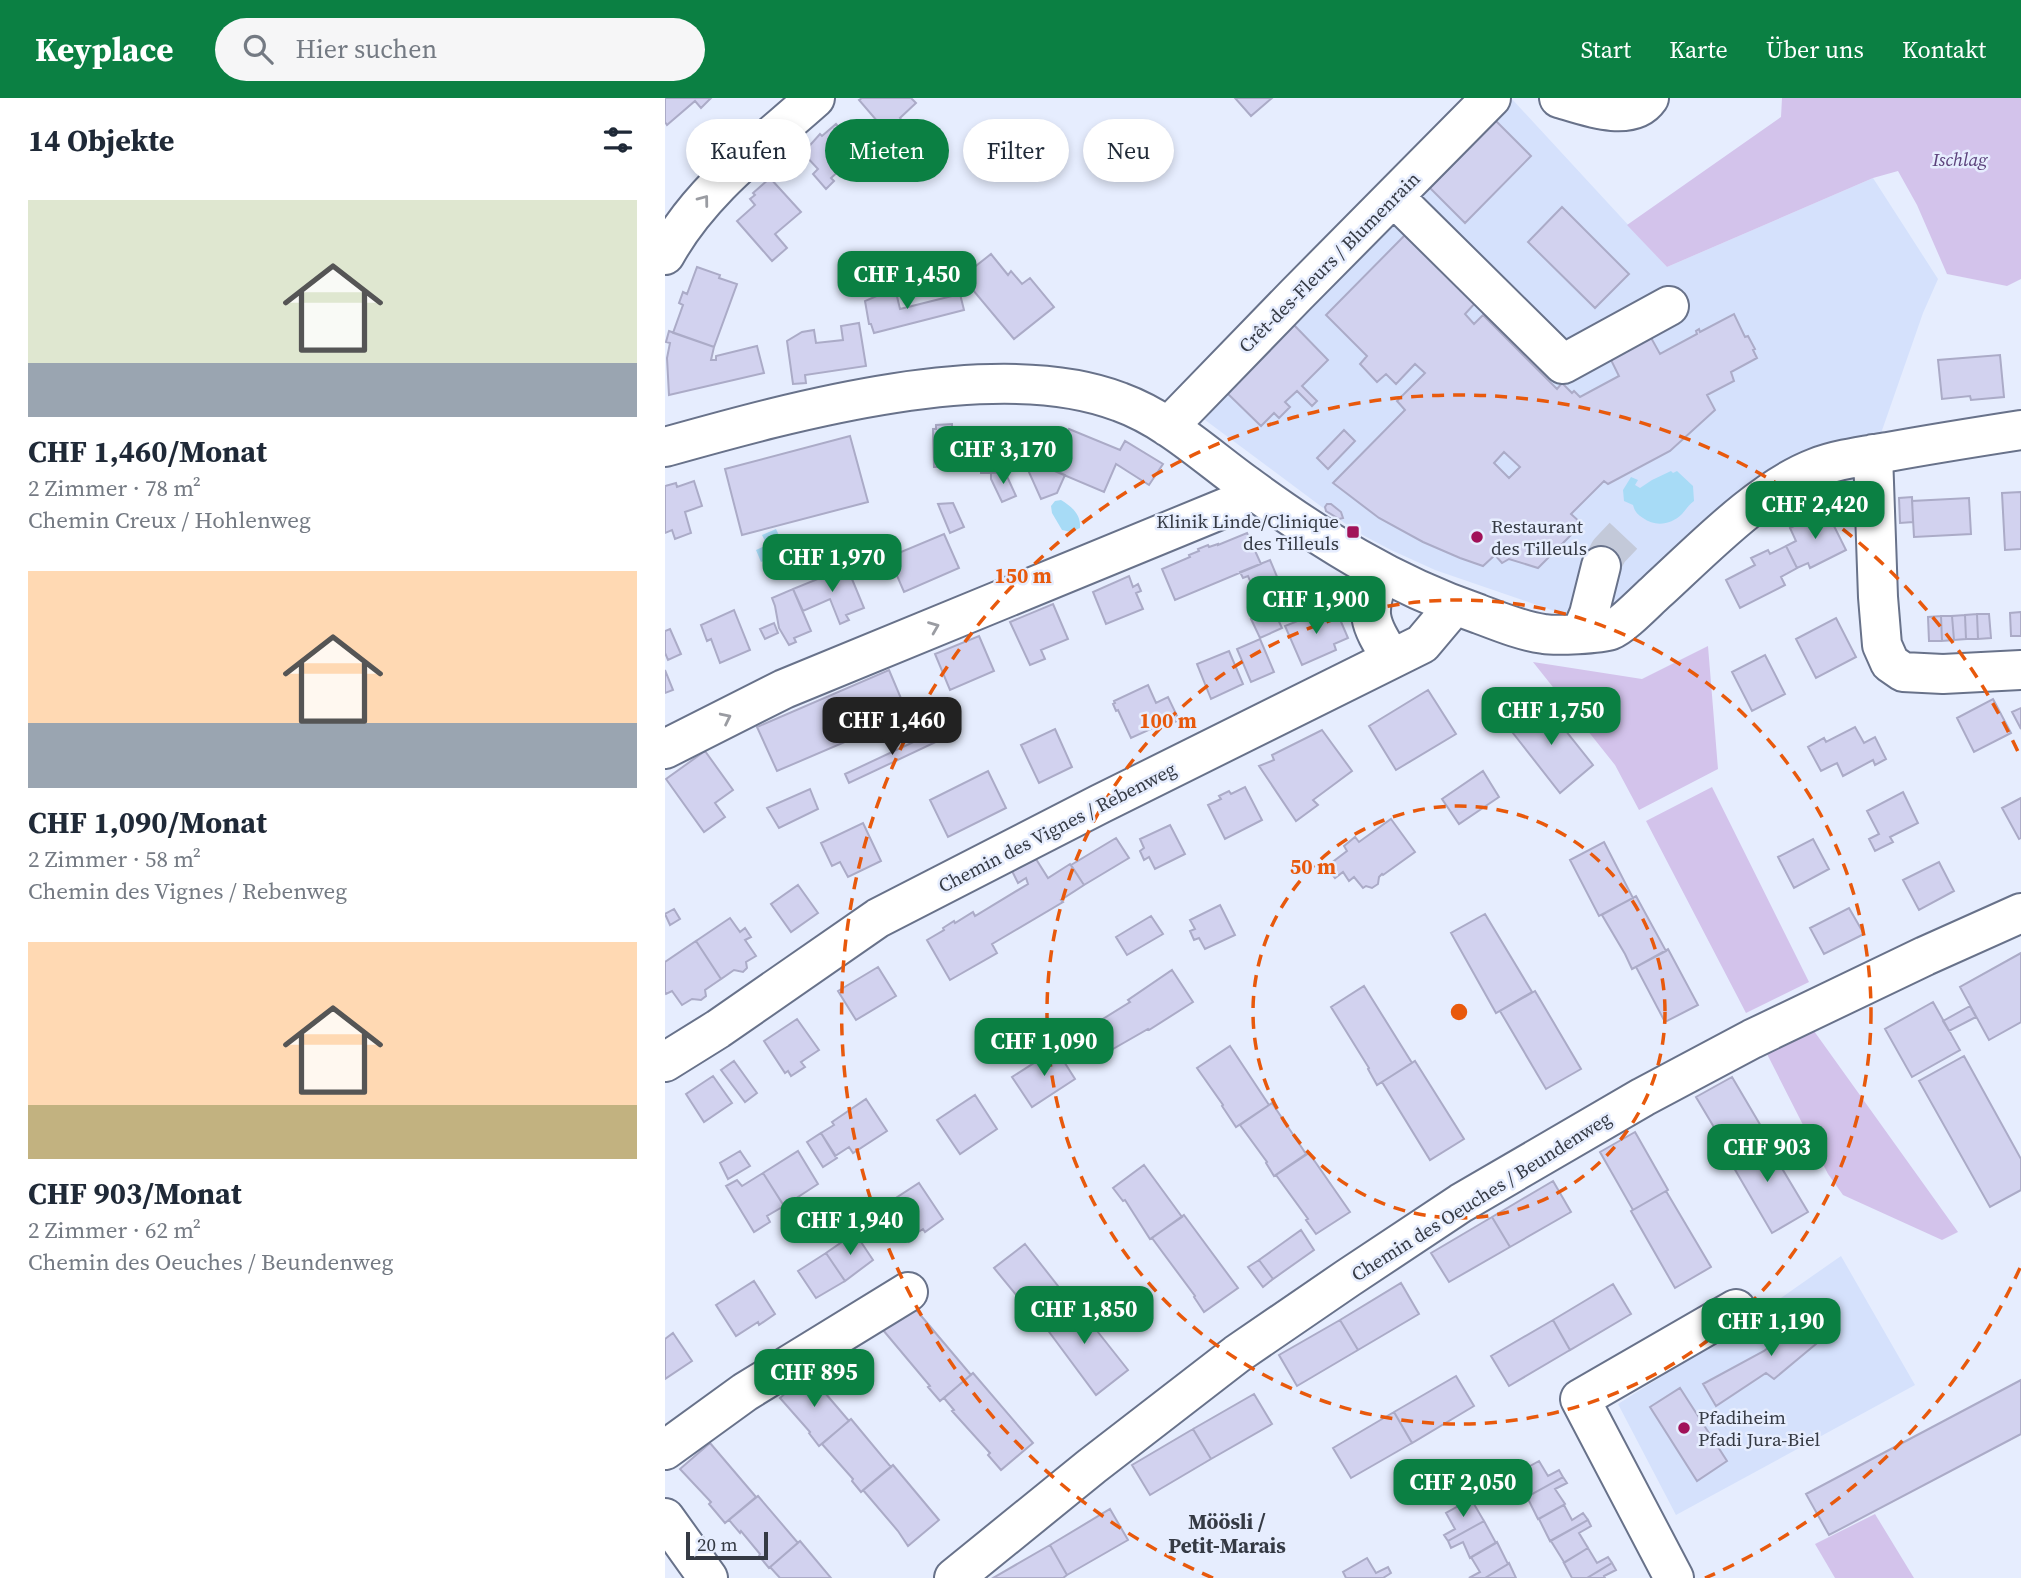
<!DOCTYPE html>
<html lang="de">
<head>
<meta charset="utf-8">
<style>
  body { margin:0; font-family:"Source Serif 4",serif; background:#f6f6f7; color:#1f2937; height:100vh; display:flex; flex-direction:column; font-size:26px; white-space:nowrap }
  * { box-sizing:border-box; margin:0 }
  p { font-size:23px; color:#747a83 }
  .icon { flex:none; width:38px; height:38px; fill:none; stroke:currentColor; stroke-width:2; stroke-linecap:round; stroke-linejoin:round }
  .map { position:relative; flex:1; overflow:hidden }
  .panel { display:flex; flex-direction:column; background:#fff; width:665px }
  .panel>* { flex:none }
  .top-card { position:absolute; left:21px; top:21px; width:665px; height:63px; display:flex; gap:14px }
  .scale { position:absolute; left:21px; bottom:18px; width:82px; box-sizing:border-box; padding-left:7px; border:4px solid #353a44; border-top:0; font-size:19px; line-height:24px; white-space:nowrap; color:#353a44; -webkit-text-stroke:5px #e6edfe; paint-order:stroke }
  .price { position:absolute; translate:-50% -60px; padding:0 16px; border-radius:14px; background:#0b8043; color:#fff; font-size:23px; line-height:46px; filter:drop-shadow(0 2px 4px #0008) }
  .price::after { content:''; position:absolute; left:50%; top:42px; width:21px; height:16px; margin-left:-10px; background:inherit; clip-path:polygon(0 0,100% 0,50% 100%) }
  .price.on { background:#222; color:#fff }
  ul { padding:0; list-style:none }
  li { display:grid; align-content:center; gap:14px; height:371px; padding:0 28px }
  li span { display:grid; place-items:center; height:217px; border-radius:0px; color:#555 }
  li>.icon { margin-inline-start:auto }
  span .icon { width:126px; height:126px; fill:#fffc; stroke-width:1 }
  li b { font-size:30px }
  h2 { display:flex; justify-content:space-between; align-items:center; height:84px; padding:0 28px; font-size:30px }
  .tag { padding:0 24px; border-radius:32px; background:#fff; box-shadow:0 4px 10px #0003; font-size:24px; line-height:63px }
  .tag.on { background:#0b8043; color:#fff }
  header { display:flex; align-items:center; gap:42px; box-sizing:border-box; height:98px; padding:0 35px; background:#0b8043; color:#fff }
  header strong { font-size:33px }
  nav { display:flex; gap:38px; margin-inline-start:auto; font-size:24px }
  .search { width:490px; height:63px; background:#f6f6f7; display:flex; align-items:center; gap:18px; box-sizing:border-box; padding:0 24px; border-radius:38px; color:#747a83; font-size:26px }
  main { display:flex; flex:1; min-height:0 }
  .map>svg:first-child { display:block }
  .built { fill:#d5e1fc }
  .green { fill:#d3c3eb }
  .water { fill:#a7dbf6 }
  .building { fill:#d2d2ef; stroke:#ababc7; stroke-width:2; fill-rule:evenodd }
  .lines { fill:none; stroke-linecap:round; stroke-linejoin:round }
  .minor-tunnel { stroke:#c3c9d9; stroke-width:38; stroke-dasharray:38 19; stroke-linecap:butt }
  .minor-casing { stroke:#68728a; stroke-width:42 }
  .minor { stroke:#fff; stroke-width:38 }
  .oneway { stroke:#9a9ca2 }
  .ring { fill:none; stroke:#e8590c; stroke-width:3.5; stroke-dasharray:12 9 }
  .poi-dot { fill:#a11259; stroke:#e6edfe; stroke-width:2.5 }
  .labels { text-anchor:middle; stroke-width:5; stroke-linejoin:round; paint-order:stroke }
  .park-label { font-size:19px; font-style:italic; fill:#5c427b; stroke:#e6edfe }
  .street-label { font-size:19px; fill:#353a44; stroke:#e6edfe }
  .poi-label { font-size:19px; fill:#353a44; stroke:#e6edfe; text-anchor:start }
  .neighbourhood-label { font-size:21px; font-weight:bold; fill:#353a44; stroke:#e6edfe }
  .centre { fill:#e8590c; stroke:#e6edfe; stroke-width:3.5 }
  .ring-label { font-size:21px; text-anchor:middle; font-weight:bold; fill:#e8590c; stroke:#e6edfe; stroke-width:5; stroke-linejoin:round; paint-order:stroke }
</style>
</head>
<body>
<header>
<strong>Keyplace</strong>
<div class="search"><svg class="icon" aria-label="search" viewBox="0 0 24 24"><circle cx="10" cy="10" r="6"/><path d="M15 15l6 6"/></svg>Hier suchen</div>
<nav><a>Start</a><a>Karte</a><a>Über uns</a><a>Kontakt</a></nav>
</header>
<main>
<section class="panel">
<h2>14 Objekte<svg class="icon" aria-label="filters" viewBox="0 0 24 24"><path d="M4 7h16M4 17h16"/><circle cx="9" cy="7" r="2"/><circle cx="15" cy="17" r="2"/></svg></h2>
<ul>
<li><span style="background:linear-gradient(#dfe7d0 75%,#9aa5b1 0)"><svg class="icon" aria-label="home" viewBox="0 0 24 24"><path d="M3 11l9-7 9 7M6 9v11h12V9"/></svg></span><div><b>CHF 1,460/Monat</b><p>2 Zimmer · 78 m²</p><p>Chemin Creux / Hohlenweg</p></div></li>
<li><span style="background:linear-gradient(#ffd9b3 70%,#9aa5b1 0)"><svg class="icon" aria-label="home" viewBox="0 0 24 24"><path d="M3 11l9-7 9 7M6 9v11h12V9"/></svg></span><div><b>CHF 1,090/Monat</b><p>2 Zimmer · 58 m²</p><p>Chemin des Vignes / Rebenweg</p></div></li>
<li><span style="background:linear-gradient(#ffd9b3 75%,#c2b280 0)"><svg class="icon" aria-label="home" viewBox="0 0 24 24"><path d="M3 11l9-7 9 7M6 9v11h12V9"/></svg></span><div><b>CHF 903/Monat</b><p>2 Zimmer · 62 m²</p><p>Chemin des Oeuches / Beundenweg</p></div></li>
</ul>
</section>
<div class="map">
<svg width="1356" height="1480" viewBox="0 0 1356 1480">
  <rect width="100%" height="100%" fill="#e6edfe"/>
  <path class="built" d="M839,0H846L1002,169L1208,80L1273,181L1258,215L1214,341L943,517L888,523L898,516L770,472L726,452L694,435L665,415L528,313Z
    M1176,1158L1250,1287L1011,1417L953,1306L1070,1232Z"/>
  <path class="green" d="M1117,0H1356V181L1342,188L1282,176L1252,107L1233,73L1208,80L1002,169L962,127L1116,19Z
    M1043,548L1053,671L974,712L950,667L868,564L977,581Z
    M1047,689L1144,884L1081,915L981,723Z
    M1149,933L1293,1134L1277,1142L1178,1097L1163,1076L1102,956Z
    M1210,1416L1249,1480H1170L1150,1446Z"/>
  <path class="water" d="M1006,373L1008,375L1012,373L1028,388L1029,403C1023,407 1021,412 1017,416C1006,427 990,429 978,420C972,416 970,414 968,407L959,403L958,392L966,379L973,382L970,387L975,390L987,382Z
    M396,402C407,409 416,416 415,430L406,434L397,432L387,415L386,408L390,403Z
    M111,431L122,454L96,464L91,452L102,447L97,437Z"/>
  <path class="building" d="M0,0H46L36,10L30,3L2,27L0,24Z
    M197,0H246L251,5L235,20L239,26L225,38L194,2Z
    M570,0H607L586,18Z
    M831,23L866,58L800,125L765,90Z
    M171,26L195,54L166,80L169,83L161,91L148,76L153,71L138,55L155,36L157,38Z
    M105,80L136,114L110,136L122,150L107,163L72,123L90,107L85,101L90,97L88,95Z
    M897,109L964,176L930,210L863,144Z
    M743,134L812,203L800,216L809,226L818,217L892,291L897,285L907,295L909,293L915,299L954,278L944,258L984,236L995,256L1032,236L1031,233L1034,231L1035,234L1069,216L1080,239L1083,238L1090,251L1088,252L1092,260L1066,274L1069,283L1042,297L1050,312L1005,353L943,386L939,383L906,416L917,426L873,470L844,461L837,465L830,457L818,468L795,460L758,444L714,420L668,385L740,312L732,303L760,275L750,266L731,286L721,276L712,284L695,266L702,258L661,217ZM839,354L855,369L844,380L829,365Z
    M326,156L343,177L346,173L357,186L365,180L389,209L349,241L297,179Z
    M32,169L55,177L54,180L72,186L49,249L8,235L18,207L14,205L18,194L22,196Z
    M230,190L235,211L295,196L299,212L209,235L206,226H204L200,203Z
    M194,225L201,268L140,277L141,285L128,286L122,243L137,234L149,232L151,245L178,242L176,228Z
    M629,227L663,262L637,288L652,303L647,308L632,293L620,304L625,309L614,320L609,315L596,328L561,294Z
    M4,233L49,249L46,262H51V258L92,248L99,275L4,297L2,260L5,245L1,244Z
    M1335,257L1339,299L1306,302L1305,298L1277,301L1273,262Z
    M287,326V330L339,329L340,374L316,375V368L269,369L268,331H271V327Z
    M404,331L455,352L460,343L498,366L484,387L451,366L439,394L387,372Z
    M679,332L690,343L663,371L652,360Z
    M185,338L203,404L77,437L60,371Z
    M374,366L400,377L392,395L376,401L363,372Z
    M340,374L351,398L337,404L326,381V375Z
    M29,383L37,408L20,414L26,435L10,441L7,432L0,435V388L11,385L12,389Z
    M1356,394V451L1340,452L1337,395Z
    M1247,399L1248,424L1235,425L1234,400Z
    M1304,400L1306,436L1249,439L1247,403Z
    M288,405L299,429L285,435L273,406Z
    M662,406H666L676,414L678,420L674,421L661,413L660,409Z
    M1161,412L1181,452L1145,470L1143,465L1132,470L1121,448L1131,443L1125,430Z
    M582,435L596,466L510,502L497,471L525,459L524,457L534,453L533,451L543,447L544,449L553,446V447Z
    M279,436L294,470L239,494L224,459Z
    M1121,448L1132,470L1116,479L1120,487L1075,510L1061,482L1090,467L1086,460L1103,452L1105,456Z
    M605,462L623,505L599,515L583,478L578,480L575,474Z
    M182,469L199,510L181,517L184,522L175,526L165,501L138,513L128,491Z
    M464,478L468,489L473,486L476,493L471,495L478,511L441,526L428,494Z
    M128,491L146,533L129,540L131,544L124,547L114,530L110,508L107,500Z
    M388,506L403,541L376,552L380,561L365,567L345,524Z
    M608,511L617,530L595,540L586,521Z
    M69,512L85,552L55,565L46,541L42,543L36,527Z
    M671,512L683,540L669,546L671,552L637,567L620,528L655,514L657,518Z
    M1356,514V538H1346L1345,515Z
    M1312,516H1324L1326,540L1313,541Z
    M1312,516L1313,541H1301L1300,517Z
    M1300,517L1301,541L1289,542L1287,518Z
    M1276,518L1277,543H1264L1263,519Z
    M1276,518H1287L1289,542L1277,543Z
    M1171,520L1191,559L1151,580L1131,541Z
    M109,525L113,535L100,541L95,531Z
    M5,531L16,556L3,562L0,555V533Z
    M314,538L329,573L285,592L270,556Z
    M595,541L609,574L586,584L572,551Z
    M564,553L578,586L546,601L532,566Z
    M1100,557L1120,596L1087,613L1067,574Z
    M0,572L8,592L0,595Z
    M224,572L243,617L112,673L92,629Z
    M483,587L491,605L503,599L514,622L503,627L501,624L466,640L453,612L451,613L448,606L450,605L449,603Z
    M763,592L791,636L731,672L704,628Z
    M1328,601L1346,635L1309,654L1292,620Z
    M877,603L928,667L895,695L844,630Z
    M1356,610V631L1347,614Z
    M1190,629L1199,645L1210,639L1221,661L1210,667L1208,662L1178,678L1172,665L1156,673L1143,649L1159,640L1161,644Z
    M390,631L407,669L374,685L356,647Z
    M657,632L687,673L648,702L653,707L631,723L594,668L609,662L607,657Z
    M272,633L275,642L184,685L180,676Z
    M40,653L68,692L50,705L60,719L39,734L1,681Z
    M323,673L341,710L283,739L265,702Z
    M818,673L834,699L794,726L777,701Z
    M580,689L597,722L560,741L543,707L556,701L554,698L564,693L566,696Z
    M145,691L153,711L114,730L102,710Z
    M1238,694L1253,725L1225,739L1228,744L1210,753L1204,741L1214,736L1202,713Z
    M1356,700V740L1354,741L1337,710Z
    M726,721L750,754L718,777L717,776L714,779L713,786L707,790L701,788L698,790L689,779L684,783L678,774L670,780L661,769L682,753L679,748L690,739L694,744Z
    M198,725L216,763L183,779L175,764L167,768L156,745Z
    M505,727L520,756L490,771L484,759L479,762L475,753L479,750L475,741Z
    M451,740L464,760L419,787L406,767Z
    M1148,741L1164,771L1129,790L1113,759Z
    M939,744L968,800L934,818L905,762Z
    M371,761L383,780L405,766L419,787L396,802L398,804L327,846L332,855L285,882L262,842L279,832L278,830L289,823L290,825L308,814L310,818L363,786L361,780L353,785L347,773Z
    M1274,764L1289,793L1254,812L1238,782Z
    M133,787L153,815L126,834L106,806Z
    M971,798L1001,853L967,871L960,856L937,817Z
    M555,807L570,837L540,851L534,840L529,842L525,833L530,831L525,822Z
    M1184,810L1199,836L1159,856L1145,830Z
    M9,811L15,821L5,827L0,816Z
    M820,816L867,894L831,915L786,835Z
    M486,818L498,836L462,857L451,839Z
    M65,820L75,834L80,830L86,839L80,842L91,858L81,864L82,870L78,874L69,872L56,881L31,843Z
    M31,843L56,881L40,892L41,898L36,902L27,901L17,907L7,893L1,896L0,894V864Z
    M1003,851L1033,907L1000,924L971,869Z
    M1356,855V924L1324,942L1295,889Z
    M213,869L231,898L191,922L173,893Z
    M507,872L528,904L484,932L483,931L441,955L425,929L465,904L463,902Z
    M699,888L747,965L712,987L703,971L704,970L666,909Z
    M870,893L916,971L881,991L835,913Z
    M1268,904L1295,952L1247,979L1220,931Z
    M1305,908L1311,919L1284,933L1278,923Z
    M132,921L154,952L136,964L140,969L126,978L123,973L120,975L99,943Z
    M565,948L604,1007L571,1029L557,1008L558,1007L532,970Z
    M391,951L410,981L367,1009L347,979Z
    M1299,958L1356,1061V1092L1325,1109L1254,983Z
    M69,963L92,995L80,1004L56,972Z
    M750,963L799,1041L765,1062L717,984Z
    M48,978L67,1005L39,1024L21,996Z
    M1067,979L1100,1035L1065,1056L1031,999Z
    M310,997L332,1031L295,1056L272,1022Z
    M201,1001L222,1033L188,1055L184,1049L170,1058L156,1035L169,1027L167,1024Z
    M607,1005L641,1056L609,1078L601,1065L602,1064L575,1027Z
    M970,1034L1003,1092L968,1112L935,1054Z
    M156,1035L172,1060L158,1069L142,1044Z
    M1097,1037L1143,1114L1107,1135L1062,1058Z
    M75,1053L85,1068L63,1081L55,1065Z
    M133,1053L153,1086L119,1108L98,1075Z
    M644,1055L685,1114L651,1136L641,1122L643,1121L611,1077Z
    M479,1067L517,1119L485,1141L460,1102L458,1103L448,1090Z
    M98,1075L119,1108L102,1118L105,1124L89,1134L61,1088L72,1082L77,1088Z
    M888,1083L906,1114L845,1149L827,1119Z
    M254,1085L278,1121L260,1134L258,1131L244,1140L246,1143L244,1144L220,1107Z
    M1001,1093L1046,1169L1010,1190L966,1113Z
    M519,1117L573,1190L539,1214L529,1199L530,1198L487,1140Z
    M827,1119L845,1149L784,1184L766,1155Z
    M636,1132L649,1152L608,1181L594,1162Z
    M190,1135L208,1162L180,1183L161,1155Z
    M360,1146L404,1202L372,1226L356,1205L357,1204L329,1170Z
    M161,1155L180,1183L151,1200L133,1173Z
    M594,1162L608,1181L598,1189L583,1169Z
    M89,1183L110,1216L94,1227L93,1224L71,1238L51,1207Z
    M736,1185L754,1216L693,1252L675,1222Z
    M948,1186L966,1216L905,1252L888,1222Z
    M406,1200L463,1272L431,1297L376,1223Z
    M247,1207L306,1277L275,1303L263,1289L265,1288L218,1232Z
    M1150,1212L1169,1231L1109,1281L1101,1275L1051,1308L1038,1286L1099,1253Z
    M675,1222L693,1252L632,1288L614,1257Z
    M888,1222L905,1252L844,1288L826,1258Z
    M8,1235L27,1263L0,1281V1241Z
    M143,1275L184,1323L154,1348L144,1335L145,1334L115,1300Z
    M308,1275L368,1345L336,1372L323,1357L325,1355L287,1313L289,1312L279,1300Z
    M791,1278L809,1308L747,1345L729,1314Z
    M1356,1282V1336L1164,1437L1141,1396Z
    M1015,1290L1062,1363L1032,1383L985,1309Z
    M589,1296L607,1326L546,1361L528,1331Z
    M729,1314L747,1345L686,1380L668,1350Z
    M186,1321L226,1369L196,1394L187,1383L188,1381L157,1346Z
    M528,1331L546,1361L485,1397L467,1367Z
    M45,1345L91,1399L60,1425L44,1406L46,1404L15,1371Z
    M874,1363L883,1378L894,1372L898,1379L862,1399L849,1377Z
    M228,1367L274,1422L243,1448L233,1433L198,1392Z
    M898,1379L902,1385L890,1391L900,1406L873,1421L862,1399Z
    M93,1398L133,1445L104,1470L94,1458L95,1456L76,1433L75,1435L64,1422Z
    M806,1401L819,1423L783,1443L779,1437L790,1431L781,1415Z
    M899,1407L907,1422L918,1415L923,1422L885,1443L874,1421Z
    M445,1411L463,1442L402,1477L385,1447Z
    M923,1422L926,1428L914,1435L923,1450L898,1465L899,1464L886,1443Z
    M819,1423L831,1445L805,1460L798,1444L786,1450L783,1443Z
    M135,1443L166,1480H115L105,1469Z
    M832,1444L843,1466L820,1480H804L815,1474L806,1459Z
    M385,1447L402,1477L398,1480H328Z
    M923,1450L932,1465L943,1459L947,1465L922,1480H907L899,1465Z
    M702,1460L711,1475L723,1469L726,1475L718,1480H681L678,1474Z
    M844,1465L851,1480H820L843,1466Z
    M947,1465L951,1472L939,1478L940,1480H922Z"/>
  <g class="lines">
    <path class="minor-tunnel" d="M936,468L944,453L962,434"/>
    <g class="minor-casing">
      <path id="minor" d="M894,0C918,7 966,26 984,0
        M729,99L898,266L1004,208
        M0,157C35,93 96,48 150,0
        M503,329L631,197L826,0
        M0,349C125,314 331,256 455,304C502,321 540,357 580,386C654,440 726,486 814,516C835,524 857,533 879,536C891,538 934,536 946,532C957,528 981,503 991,494C1035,454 1095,391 1150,370C1173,361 1199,358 1223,354C1267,346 1311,339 1356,332
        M1208,356L1213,499L1217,547L1225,565L1238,574L1278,576L1356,572
        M716,475C699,516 704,524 726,560
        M916,535L924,516L936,468
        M0,651L119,591L567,407L583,388
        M0,964L53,931L213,820L435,706L757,546L789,508
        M0,1352L80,1294L243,1194
        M0,1420L43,1480
        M289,1480L427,1368L572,1256L683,1180L796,1105L978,999L1087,941L1260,858L1356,815
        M1009,1480L915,1301L1071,1211"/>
    </g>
    <use href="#minor" class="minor"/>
  </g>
  <defs><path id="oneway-chevron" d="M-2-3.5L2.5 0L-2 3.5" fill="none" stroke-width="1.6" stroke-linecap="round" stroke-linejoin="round" transform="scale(1.75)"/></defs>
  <g class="oneway">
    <use href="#oneway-chevron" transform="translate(39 102) rotate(-53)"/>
    <use href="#oneway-chevron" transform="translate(269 529) rotate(-22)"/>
    <use href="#oneway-chevron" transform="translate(61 620) rotate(-26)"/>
  </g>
  <g class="ring">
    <circle cx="794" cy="914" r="206"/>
    <circle cx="794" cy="914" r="412"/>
    <path d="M1355 1170A617 617 0 0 1 1040 1480M548 1480A617 617 0 1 1 1355 658"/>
  </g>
  <g class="poi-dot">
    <rect x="681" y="427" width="14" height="14" rx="3.5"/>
    <circle cx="812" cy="439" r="7"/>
    <circle cx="1019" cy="1330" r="7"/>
  </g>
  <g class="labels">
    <g class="park-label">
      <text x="1295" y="68">Ischlag</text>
    </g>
    <g class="street-label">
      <text transform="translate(664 164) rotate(-45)" y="7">Crêt-des-Fleurs / Blumenrain</text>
      <text transform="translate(392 729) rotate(-27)" y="7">Chemin des Vignes / Rebenweg</text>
      <text transform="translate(816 1098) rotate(-32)" y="7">Chemin des Oeuches / Beundenweg</text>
    </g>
    <g class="poi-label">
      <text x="674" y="430" text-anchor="end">Klinik Linde/Clinique<tspan x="674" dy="22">des Tilleuls</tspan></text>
      <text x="826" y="435">Restaurant<tspan x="826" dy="22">des Tilleuls</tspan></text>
      <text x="1033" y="1326">Pfadiheim<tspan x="1033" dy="22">Pfadi Jura-Biel</tspan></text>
    </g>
    <g class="neighbourhood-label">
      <text x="562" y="1431">Möösli /<tspan x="562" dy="24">Petit-Marais</tspan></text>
    </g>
  </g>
  <circle cx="794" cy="914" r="10" class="centre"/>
  <g class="ring-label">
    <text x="358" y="485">150 m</text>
    <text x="503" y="630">100 m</text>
    <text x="648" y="776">50 m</text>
  </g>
</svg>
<div class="scale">20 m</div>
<b class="price" style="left:242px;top:213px">CHF 1,450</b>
<b class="price" style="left:338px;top:388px">CHF 3,170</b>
<b class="price" style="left:1150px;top:443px">CHF 2,420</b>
<b class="price" style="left:167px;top:496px">CHF 1,970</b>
<b class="price" style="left:651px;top:538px">CHF 1,900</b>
<b class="price" style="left:886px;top:649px">CHF 1,750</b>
<b class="price on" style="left:227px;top:659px">CHF 1,460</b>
<b class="price" style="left:379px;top:980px">CHF 1,090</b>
<b class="price" style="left:1102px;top:1086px">CHF 903</b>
<b class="price" style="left:185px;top:1159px">CHF 1,940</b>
<b class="price" style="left:419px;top:1248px">CHF 1,850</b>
<b class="price" style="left:1106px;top:1260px">CHF 1,190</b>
<b class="price" style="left:149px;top:1311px">CHF 895</b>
<b class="price" style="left:798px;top:1421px">CHF 2,050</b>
<div class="top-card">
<a class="tag">Kaufen</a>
<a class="tag on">Mieten</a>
<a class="tag">Filter</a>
<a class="tag">Neu</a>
</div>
</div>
</main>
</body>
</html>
